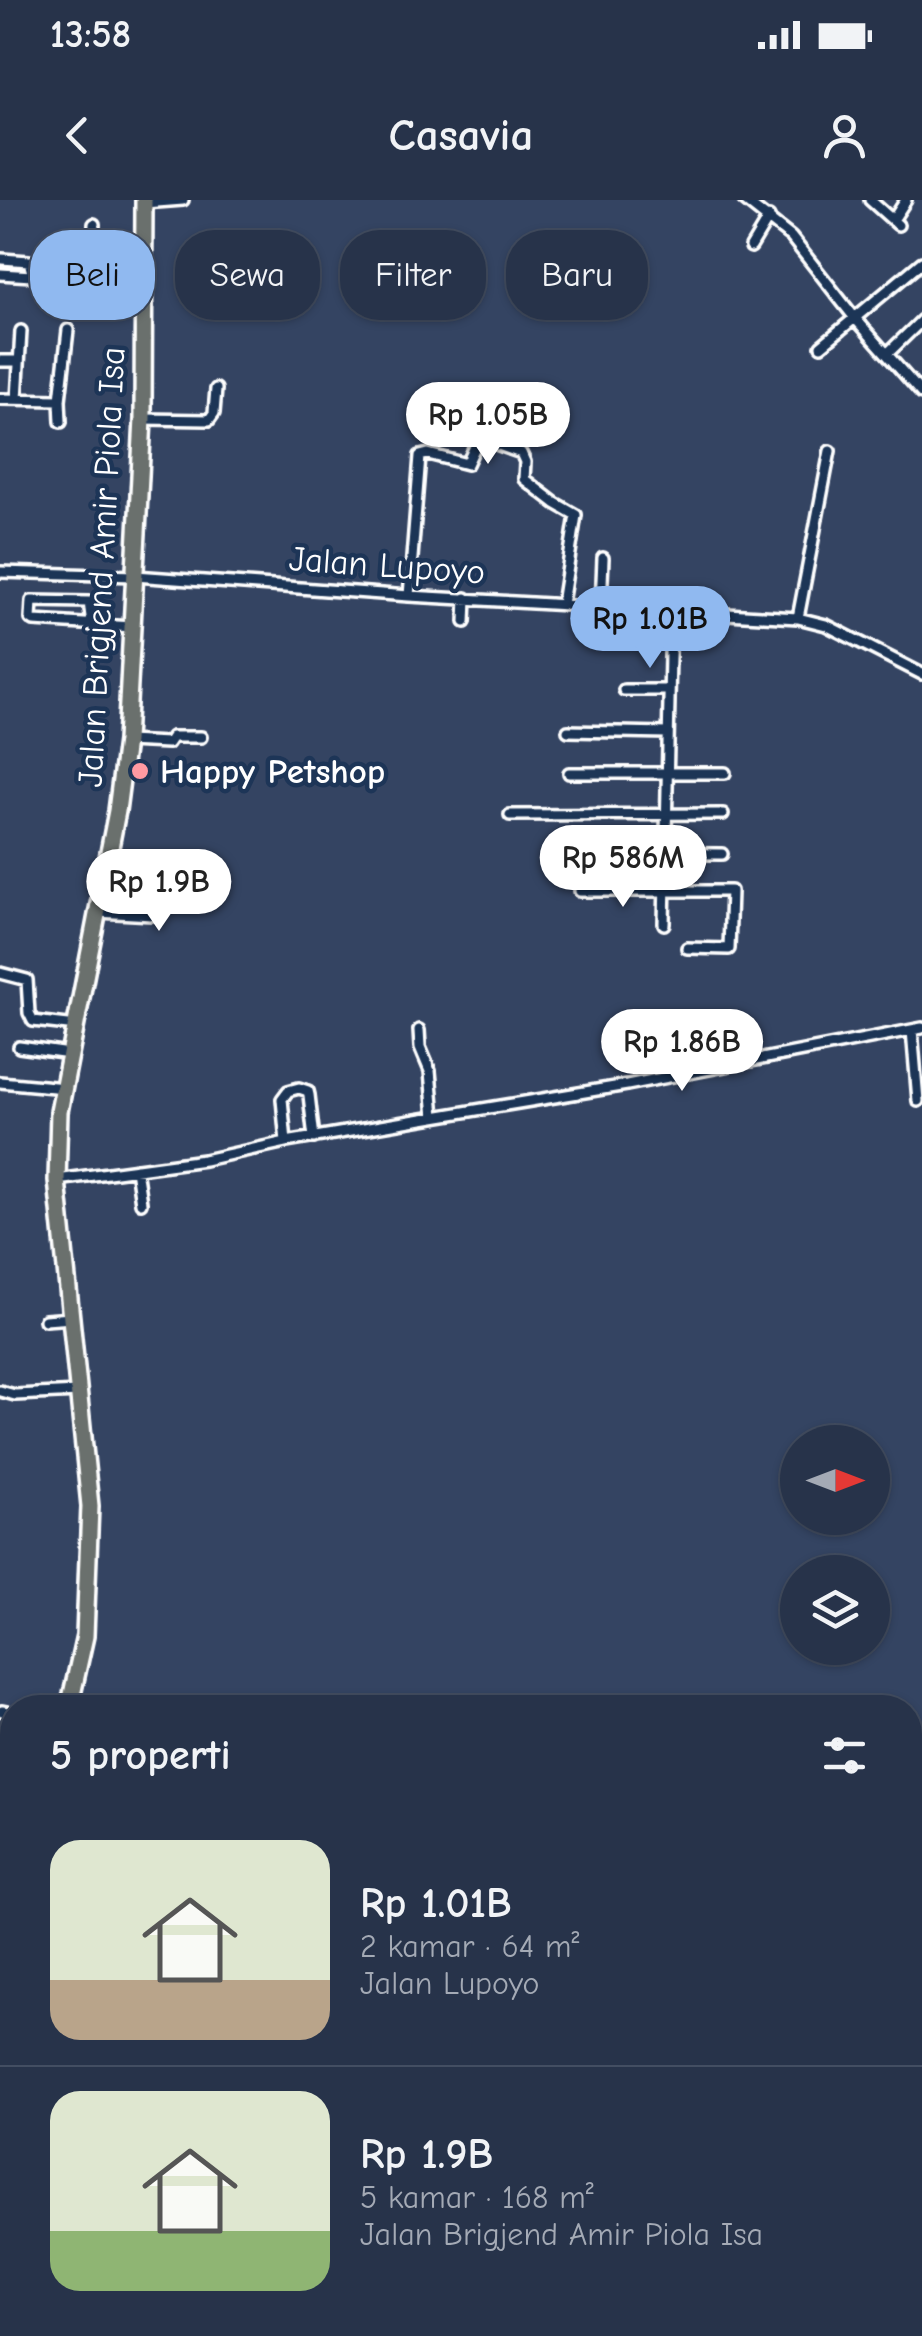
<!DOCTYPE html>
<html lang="id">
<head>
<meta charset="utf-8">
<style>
  body { margin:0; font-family:"Comic Neue",sans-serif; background:#2f3b51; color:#f1f3f6; height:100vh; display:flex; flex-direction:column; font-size:38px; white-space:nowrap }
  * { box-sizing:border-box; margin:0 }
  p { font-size:32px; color:#a4aab5 }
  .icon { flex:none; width:55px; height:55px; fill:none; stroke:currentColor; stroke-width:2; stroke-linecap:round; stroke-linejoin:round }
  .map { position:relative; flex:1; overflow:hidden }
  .drawer { position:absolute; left:0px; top:1495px; width:922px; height:642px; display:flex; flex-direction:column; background:#27334a; border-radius:40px 40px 0 0; box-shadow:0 2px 8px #0004,0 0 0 2px #434e62 }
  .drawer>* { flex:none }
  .top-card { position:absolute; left:30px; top:30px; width:862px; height:90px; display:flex; gap:20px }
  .needle { width:65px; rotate:90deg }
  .controls { position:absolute; left:780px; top:1225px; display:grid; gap:20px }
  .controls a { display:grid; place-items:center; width:110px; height:110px; border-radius:50%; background:#27334a; box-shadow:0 2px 8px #0004,0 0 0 2px #434e62; font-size:50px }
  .price { position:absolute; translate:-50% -85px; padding:0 22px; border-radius:35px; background:#fff; color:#222; font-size:32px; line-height:65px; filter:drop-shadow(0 2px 5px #0008) }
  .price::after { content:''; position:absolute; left:50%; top:60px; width:30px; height:22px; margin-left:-15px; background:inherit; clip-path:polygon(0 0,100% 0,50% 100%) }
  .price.selected { background:#90b9f0; color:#111 }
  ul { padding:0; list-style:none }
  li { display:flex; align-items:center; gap:30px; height:250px; padding:0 50px }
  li+li { border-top:2px solid #434e62 }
  li span { display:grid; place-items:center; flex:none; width:280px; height:200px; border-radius:30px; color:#555 }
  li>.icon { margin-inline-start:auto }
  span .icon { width:120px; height:120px; fill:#fffc; stroke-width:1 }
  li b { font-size:42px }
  h2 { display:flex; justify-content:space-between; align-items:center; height:120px; padding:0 50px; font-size:42px }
  .tag { padding:0 35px; border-radius:40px; background:#27334a; box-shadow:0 2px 8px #0004,0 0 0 2px #434e62; font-size:35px; line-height:90px }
  .tag.selected { background:#90b9f0; color:#111 }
  .status { display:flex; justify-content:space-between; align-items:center; height:70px; padding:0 50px; background:#27334a; direction:ltr }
  .status svg { height:28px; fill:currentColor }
  header { display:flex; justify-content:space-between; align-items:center; height:130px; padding:0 50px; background:#27334a; font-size:45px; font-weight:700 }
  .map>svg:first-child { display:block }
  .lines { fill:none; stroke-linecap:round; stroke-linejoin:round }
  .stream { stroke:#95a7bc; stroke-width:2.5 }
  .minor-casing { stroke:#fff; stroke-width:16 }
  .tertiary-casing { stroke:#fff; stroke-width:19 }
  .primary-casing { stroke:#fff; stroke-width:22 }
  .minor { stroke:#1d3557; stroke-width:9 }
  .tertiary { stroke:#1d3557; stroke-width:11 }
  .primary { stroke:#6b706d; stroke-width:15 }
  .poi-dot { fill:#ff9aa2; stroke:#1d3557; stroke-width:4 }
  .labels { text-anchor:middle; stroke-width:9; stroke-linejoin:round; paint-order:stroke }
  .street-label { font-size:35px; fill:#fff; stroke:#1d3557 }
  .poi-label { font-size:35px; font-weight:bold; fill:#fff; stroke:#1d3557; text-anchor:start }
</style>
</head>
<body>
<div class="status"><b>13:58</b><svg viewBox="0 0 49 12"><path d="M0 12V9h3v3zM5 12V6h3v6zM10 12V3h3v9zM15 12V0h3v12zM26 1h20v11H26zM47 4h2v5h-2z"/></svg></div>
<header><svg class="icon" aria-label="back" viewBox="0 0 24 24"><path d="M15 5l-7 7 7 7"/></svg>Casavia<svg class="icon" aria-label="person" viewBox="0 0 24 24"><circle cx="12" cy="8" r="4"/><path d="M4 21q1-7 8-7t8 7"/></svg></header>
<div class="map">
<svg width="922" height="2136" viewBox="0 0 922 2136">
  <rect width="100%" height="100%" fill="#344462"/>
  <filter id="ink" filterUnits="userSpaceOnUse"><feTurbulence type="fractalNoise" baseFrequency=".01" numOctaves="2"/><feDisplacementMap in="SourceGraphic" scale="20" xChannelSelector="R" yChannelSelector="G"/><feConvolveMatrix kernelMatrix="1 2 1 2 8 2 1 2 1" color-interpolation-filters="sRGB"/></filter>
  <g filter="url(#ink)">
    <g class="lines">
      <path class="stream" d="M910,2006L922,2012"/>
      <g class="minor-casing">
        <path id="minor" d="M744,0L791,37L854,117L922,194
          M870,0L898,25
          M144,3L183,0
          M893,20L906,0
          M123,43L145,46
          M751,47L769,17
          M2,59L29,61L33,76
          M0,74L146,83
          M92,79L94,24
          M73,111L76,78
          M821,146L922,62
          M887,154L922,120
          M0,161H19
          M0,199L60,200L68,130
          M17,199L21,131
          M60,200L61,222
          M143,219L209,220L214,213L216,189
          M0,372L135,376L409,396L798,418L826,425L922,474
          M409,396L420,256L428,254L467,264L479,238L521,253L525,262L524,279L555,303L576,315L562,404
          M601,406L603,358
          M798,418L830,251
          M465,422L466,398
          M92,424L89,402L32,401L31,419L34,421L133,427
          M624,490H669
          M568,531L668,533
          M126,541L168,543L172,537H201
          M569,573H725
          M510,615L723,614
          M583,653L722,654
          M580,691H731L729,749L687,748
          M98,712L153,715L156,677
          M664,724L671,411
          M0,773L27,780L29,813L33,821L77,826
          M912,830L918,901
          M19,847L70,854
          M0,882L65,888
          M434,917L627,885L922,828
          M286,942L282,899L288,891L299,888L308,891L309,895L314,938
          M136,969L141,1003
          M57,980L204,960L286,942L434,917L430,871L420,847L419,830
          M45,1120L72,1118
          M0,1191L15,1195L79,1192
          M2,1511L12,1513
          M0,1894L12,1866
          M0,2069L12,2072
          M0,2123L39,2133
          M303,2136L307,2125
          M730,2136L731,2125
          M876,2136V2125"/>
      </g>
      <g class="tertiary-casing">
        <path id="tertiary" d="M0,1855L12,1860
          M910,2046L922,2047"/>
      </g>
      <g class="primary-casing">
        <path id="primary" d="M69,1508L85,1436L90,1306L57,980L59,912L117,611L126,541L143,219L144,0
          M0,1706L12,1687"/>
      </g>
      <use href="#minor" class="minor"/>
      <use href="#tertiary" class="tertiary"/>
      <use href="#primary" class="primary"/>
    </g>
  </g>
  <circle class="poi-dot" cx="140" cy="571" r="10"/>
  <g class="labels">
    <g class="street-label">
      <text transform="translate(387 365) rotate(4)" y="12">Jalan Lupoyo</text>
      <text transform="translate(101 367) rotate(-87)" y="12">Jalan Brigjend Amir Piola Isa</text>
    </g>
    <g class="poi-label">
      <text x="160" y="583">Happy Petshop</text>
    </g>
  </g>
</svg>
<div class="controls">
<a><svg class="needle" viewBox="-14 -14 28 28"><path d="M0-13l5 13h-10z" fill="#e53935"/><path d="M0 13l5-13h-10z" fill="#a4aab5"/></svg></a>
<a><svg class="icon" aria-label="layers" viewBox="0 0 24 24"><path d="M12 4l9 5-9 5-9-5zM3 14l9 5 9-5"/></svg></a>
</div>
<b class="price" style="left:488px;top:267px">Rp 1.05B</b>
<b class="price selected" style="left:650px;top:471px">Rp 1.01B</b>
<b class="price" style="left:623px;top:710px">Rp 586M</b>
<b class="price" style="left:159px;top:734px">Rp 1.9B</b>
<b class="price" style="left:682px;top:894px">Rp 1.86B</b>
<div class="top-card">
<a class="tag selected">Beli</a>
<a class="tag">Sewa</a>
<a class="tag">Filter</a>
<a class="tag">Baru</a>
</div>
<section class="drawer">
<h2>5 properti<svg class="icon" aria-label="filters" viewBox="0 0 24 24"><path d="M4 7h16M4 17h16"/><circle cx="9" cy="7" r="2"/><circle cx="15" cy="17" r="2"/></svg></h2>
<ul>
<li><span style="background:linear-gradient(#dfe7d0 70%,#b9a48a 0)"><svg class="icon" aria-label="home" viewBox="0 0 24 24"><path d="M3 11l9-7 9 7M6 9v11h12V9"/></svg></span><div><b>Rp 1.01B</b><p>2 kamar · 64 m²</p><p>Jalan Lupoyo</p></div></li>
<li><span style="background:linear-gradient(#dfe7d0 70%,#8fb573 0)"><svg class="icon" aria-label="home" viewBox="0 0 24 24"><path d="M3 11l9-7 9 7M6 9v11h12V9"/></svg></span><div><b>Rp 1.9B</b><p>5 kamar · 168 m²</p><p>Jalan Brigjend Amir Piola Isa</p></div></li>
</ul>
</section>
</div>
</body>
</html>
